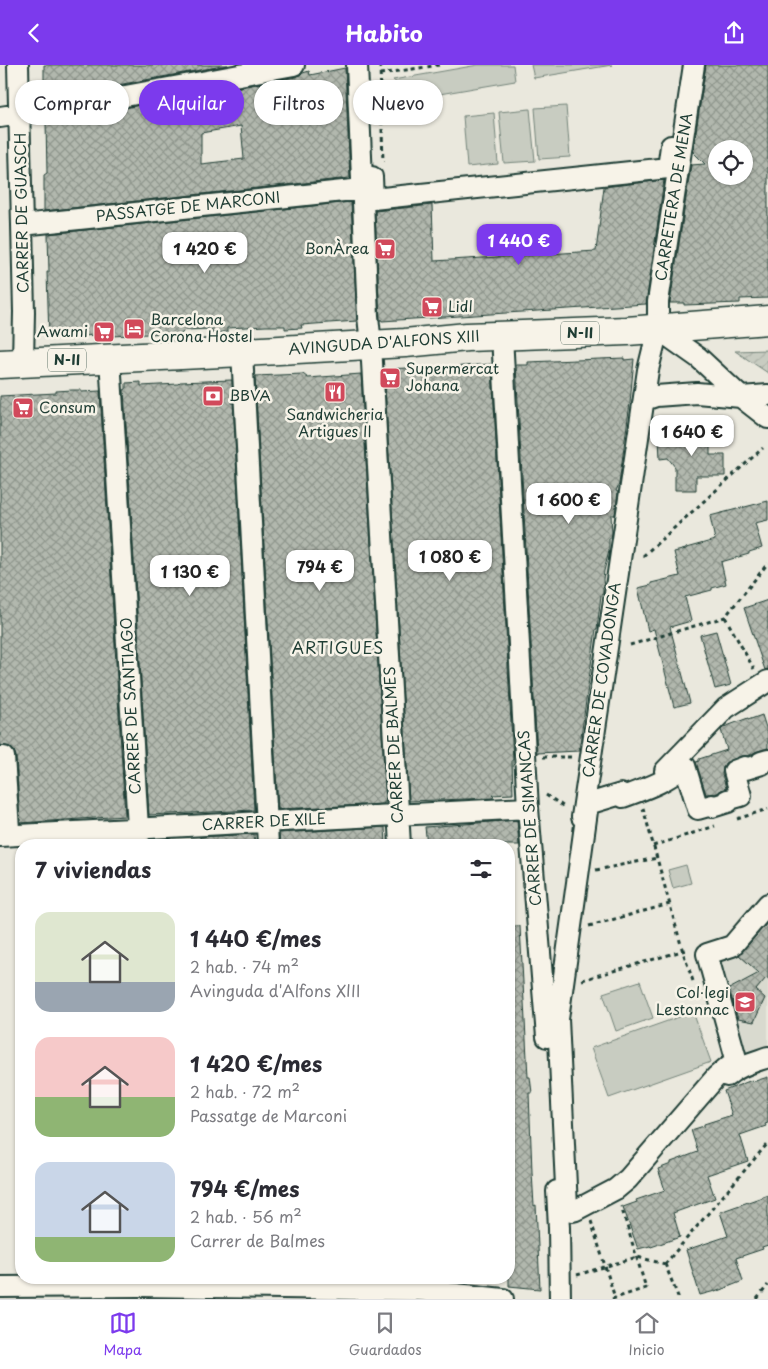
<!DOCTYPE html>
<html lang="es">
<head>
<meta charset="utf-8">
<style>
  body { margin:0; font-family:"Playpen Sans",sans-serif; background:#f2f2f3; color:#2b2b33; height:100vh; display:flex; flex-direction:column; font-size:19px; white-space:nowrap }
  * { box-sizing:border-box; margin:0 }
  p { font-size:16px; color:#7c7c81 }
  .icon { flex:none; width:28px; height:28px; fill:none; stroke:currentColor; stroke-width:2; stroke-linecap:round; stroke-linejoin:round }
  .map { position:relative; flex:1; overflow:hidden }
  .details { position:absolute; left:15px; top:774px; width:500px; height:445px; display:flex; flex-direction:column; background:#fff; border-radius:20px; box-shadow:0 1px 4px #0004 }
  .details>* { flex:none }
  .hud { position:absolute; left:15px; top:15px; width:500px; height:45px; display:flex; gap:10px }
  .fabs { position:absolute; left:708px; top:75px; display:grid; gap:10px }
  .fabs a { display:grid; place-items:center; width:45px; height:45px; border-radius:50%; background:#fff; box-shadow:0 1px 4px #0004; font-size:25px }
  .price { position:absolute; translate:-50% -42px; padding:0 11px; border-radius:10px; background:#fff; color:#222; font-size:16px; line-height:32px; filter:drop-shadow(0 1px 2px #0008) }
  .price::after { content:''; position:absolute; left:50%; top:30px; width:15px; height:11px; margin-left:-8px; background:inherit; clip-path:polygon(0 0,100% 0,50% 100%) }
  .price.on { background:#7c3aed; color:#fff }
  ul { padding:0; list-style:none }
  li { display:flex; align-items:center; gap:15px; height:125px; padding:0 20px }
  li span { display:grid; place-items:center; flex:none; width:140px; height:100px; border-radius:15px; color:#555 }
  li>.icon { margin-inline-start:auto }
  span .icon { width:60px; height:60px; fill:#fffc; stroke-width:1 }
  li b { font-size:21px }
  h2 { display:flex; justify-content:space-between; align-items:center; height:60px; padding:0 20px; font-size:21px }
  .pill { padding:0 18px; border-radius:22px; background:#fff; box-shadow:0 1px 4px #0004; font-size:18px; line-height:45px }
  .pill.on { background:#7c3aed; color:#fff }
  header { display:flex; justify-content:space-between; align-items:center; height:65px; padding:0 20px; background:#7c3aed; color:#fff; font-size:22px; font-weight:700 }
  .menu { display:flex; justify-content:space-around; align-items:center; height:70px; border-top:1px solid #e1e1e2; background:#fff; font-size:14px; color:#7c7c81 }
  .menu a { display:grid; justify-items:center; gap:2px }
  .menu .on { color:#7c3aed }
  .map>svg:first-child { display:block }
  .built { fill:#d9dacf }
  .green { fill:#c8ccc1; stroke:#74847a }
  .garden { fill:url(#garden-furrows); stroke:#74847a }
  .building { fill:url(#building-cross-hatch); stroke:#1f3d34; fill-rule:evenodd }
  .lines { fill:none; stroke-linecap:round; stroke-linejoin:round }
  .street-casing { stroke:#1f3d34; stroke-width:24 }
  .primary-casing { stroke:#1f3d34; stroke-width:31 }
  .path { stroke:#1f3d34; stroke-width:3; stroke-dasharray:4 4; stroke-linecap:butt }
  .street { stroke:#f7f3e8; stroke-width:20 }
  .primary { stroke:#f7f3e8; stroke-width:28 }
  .labels { text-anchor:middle; stroke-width:5; stroke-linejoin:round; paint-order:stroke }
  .shield { fill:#f7f3e8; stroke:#60746a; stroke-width:1 }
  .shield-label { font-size:14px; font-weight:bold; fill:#1f3d34 }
  .street-label { font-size:15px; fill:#1f3d34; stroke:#f7f3e8 }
  .poi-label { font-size:15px; fill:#1f3d34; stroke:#f7f3e8; text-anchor:start }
  .neighbourhood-label { font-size:16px; letter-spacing:1px; fill:#1f3d34; stroke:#f7f3e8 }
</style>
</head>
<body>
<header><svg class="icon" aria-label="back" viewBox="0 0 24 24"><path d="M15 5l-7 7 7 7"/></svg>Habito<svg class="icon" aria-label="share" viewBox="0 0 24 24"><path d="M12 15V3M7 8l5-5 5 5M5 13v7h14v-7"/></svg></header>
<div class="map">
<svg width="768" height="1234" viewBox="0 0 768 1234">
  <defs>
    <pattern id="garden-furrows" width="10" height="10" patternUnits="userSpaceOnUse" patternTransform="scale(1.25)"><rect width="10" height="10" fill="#c8ccc1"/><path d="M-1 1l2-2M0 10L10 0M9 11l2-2" fill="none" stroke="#abb0a6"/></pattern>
    <pattern id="building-cross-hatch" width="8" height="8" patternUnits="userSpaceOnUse" patternTransform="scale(1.25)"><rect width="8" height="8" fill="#b2b8ae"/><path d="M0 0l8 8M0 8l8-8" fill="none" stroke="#90978e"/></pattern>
  </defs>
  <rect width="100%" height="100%" fill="#eae8dd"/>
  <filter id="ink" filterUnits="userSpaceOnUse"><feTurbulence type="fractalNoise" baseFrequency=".02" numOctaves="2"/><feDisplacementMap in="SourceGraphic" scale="10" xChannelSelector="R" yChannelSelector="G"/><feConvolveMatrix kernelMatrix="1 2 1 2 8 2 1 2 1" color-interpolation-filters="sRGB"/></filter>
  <g filter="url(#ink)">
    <path class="built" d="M768,839V985L737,995L708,889Z"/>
    <path class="green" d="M478,0H513L515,16L416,33L393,15Z
      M531,0H612L534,13Z
      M566,41L570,92L539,94L535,43Z
      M530,44L535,96L504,98L499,47Z
      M494,48L498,99L467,102L463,51Z
      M686,800L691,818L673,823L668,805Z
      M640,916L653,953L616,966L603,928Z
      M693,947L711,997L609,1033L591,983Z"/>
    <path class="garden" d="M768,285V308L735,286Z"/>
    <path class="building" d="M44,0H228L40,34V16H44Z
      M706,0H768V233L740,234V238L684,240V238H670L691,100L705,99L693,87ZM716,84H744V111H716Z
      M345,3L350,113L44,146V110L47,108L46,57L296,12L303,8L309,6L310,10ZM241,61L244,94L201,99V68Z
      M664,115L646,239L382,256V255H380L375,146L432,140L434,196L596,186L604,122Z
      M351,137L357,256L301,260L302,263L285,264V261H266L227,263V267L212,268V264L185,265L181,269L174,270H167L165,268L112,271V269L82,271V274L67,275V272L49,273L47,207H49L48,169Z
      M624,293V295L634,294L630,338L619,419L616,426L618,427L615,450H611L612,468L611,473H609V486L604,506L603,515L604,521L603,522V529L601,530L597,564H596L579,686L537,688L516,300H528V297Z
      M491,299L490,302H492L513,695H512L513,729L492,730L495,733L409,736L384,304L408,303V305Z
      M303,309L308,313L361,309L386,737H384V739L278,744L255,311Z
      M232,315L254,745L149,750L124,325L126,324V318L141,317V321L178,319L180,317Z
      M72,325H81V327L100,326L125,751L20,758L16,691L14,686L10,682L0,680V331L56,328V326Z
      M689,359H710V390H725V411H696V425H675V402L668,393L660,394L659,373H689Z
      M768,436V455L755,458L762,483L749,487V489L721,497L726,519L712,523V525L685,532L691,556L670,562L690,638L674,642L654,564L648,566L638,523L651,520V518L680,511L674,487L686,484V483L715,475L710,451Z
      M768,535V604L765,605L744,543Z
      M716,566L731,620L715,624L700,570Z
      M762,650L768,669V683L758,686L748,691H741L725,698L723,703L722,709L726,723L718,728L706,729L696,697L699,696V694L727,685L721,665L724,662L748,653V655Z
      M517,755L519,780H427L425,762Z
      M385,762L386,780H280L279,768Z
      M254,769L255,780H200V772Z
      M768,857V915L766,913L756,925L765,933L754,957L738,954L729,924L759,908L739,890Z
      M509,861H520L528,1012H530L532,1028H529L532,1107L534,1141L536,1140L540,1224L509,1221Z
      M768,1012V1058L765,1059L766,1061L740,1070L748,1096L707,1110L715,1133L673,1148L680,1172L651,1182L650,1181L638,1184L623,1142L637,1137L636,1135L665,1125L658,1104L671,1099V1097L698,1087L691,1065L704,1061V1059L732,1050L724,1026L752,1015V1017Z
      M768,1130V1180L762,1182L763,1184L736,1193L743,1216L715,1227V1226L700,1230L686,1185L728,1171L720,1147Z"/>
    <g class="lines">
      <g class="street-casing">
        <path id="street" d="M18,0L22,160L24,247L23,297
          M357,0L368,251L371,280L400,780
          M0,52L60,43L294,0
          M372,112L373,134L668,103L671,81
          M22,160L362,124
          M658,264L699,293L741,332L768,353
          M502,271L528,743L547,972
          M242,287L268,780
          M110,293L139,780
          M644,335L656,331L697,328L741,332L768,330
          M0,692H4L9,764L0,765
          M768,695L761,697L762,699L746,704L745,702L734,706L741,731L727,735L728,737L712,742V740L698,744L685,701C664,718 647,723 623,732L621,729L588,739L558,954L567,1142L572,1146L576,1145L616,1124L628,1114L716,1012L729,1001L737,997L707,889L732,881L768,839
          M665,706L726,643L768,616
          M582,752L648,305L658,264V237L694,0
          M0,771L528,743
          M727,1011C738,1001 754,997 768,992
          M557,1126L559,1163L560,1234
          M0,1222L138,1221L419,1225L503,1234"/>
      </g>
      <g class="primary-casing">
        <path id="primary" d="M0,299L242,287L405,278L467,272L627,266L768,255"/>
      </g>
      <path class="path" d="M380,0L383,97
        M380,9L439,0
        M643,491L763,383
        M725,552L754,604
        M630,580L725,552L768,498
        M543,692H572
        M546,730L566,743
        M643,743L683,887L694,919
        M737,754L768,744
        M653,781L715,761
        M596,805L657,793
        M589,861L670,839
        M582,915L689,884
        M591,1156L615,1233
        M665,1199L768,1078
        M665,1199L679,1234
        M577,1210L637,1192L665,1199
        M612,1234L646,1223L621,1141
        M757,1234L768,1220"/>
      <use href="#street" class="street"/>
      <use href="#primary" class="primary"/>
    </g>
  </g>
  <defs>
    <g id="supermarket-square" transform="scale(1.125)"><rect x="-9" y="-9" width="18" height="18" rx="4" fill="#d1495b" stroke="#f7f3e8"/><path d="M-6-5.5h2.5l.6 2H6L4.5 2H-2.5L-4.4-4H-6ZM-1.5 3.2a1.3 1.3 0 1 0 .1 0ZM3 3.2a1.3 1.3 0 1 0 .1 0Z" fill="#fff"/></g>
    <g id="hotel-square" transform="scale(1.125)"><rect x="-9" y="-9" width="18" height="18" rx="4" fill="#d1495b" stroke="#f7f3e8"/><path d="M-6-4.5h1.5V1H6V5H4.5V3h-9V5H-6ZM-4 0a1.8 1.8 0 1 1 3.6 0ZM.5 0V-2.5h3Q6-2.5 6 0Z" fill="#fff"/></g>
    <g id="restaurant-square" transform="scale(1.125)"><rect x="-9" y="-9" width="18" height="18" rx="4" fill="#d1495b" stroke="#f7f3e8"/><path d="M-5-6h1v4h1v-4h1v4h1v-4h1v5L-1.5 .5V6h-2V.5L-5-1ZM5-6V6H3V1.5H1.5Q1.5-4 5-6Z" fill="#fff"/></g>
    <g id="bank-square" transform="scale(1.125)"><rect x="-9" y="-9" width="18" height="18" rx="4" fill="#d1495b" stroke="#f7f3e8"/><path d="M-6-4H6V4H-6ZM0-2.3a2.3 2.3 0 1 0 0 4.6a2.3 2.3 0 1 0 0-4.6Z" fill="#fff"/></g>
    <g id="school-square" transform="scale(1.125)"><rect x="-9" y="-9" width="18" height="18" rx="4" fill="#d1495b" stroke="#f7f3e8"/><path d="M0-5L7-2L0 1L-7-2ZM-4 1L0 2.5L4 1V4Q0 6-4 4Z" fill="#fff"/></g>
  </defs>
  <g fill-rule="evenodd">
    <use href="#supermarket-square" x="385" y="184"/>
    <use href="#supermarket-square" x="432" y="242"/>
    <use href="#hotel-square" x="134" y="264"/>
    <use href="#supermarket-square" x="104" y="267"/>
    <use href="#supermarket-square" x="390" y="313"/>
    <use href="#restaurant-square" x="335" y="327"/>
    <use href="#bank-square" x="213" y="331"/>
    <use href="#supermarket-square" x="23" y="343"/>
    <use href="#school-square" x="745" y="937"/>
  </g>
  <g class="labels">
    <g class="shield">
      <rect x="561" y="256.5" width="38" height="23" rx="4"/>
      <rect x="48" y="283.5" width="38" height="23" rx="4"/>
    </g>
    <g class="shield-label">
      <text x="580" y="273">N-II</text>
      <text x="67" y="300">N-II</text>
    </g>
    <g class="street-label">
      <text transform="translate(674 132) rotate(-81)" y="5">CARRETERA DE MENA</text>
      <text transform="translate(188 142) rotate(-6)" y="5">PASSATGE DE MARCONI</text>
      <text transform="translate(22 148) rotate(-91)" y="5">CARRER DE GUASCH</text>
      <text transform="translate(384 278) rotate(-4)" y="5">AVINGUDA D'ALFONS XIII</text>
      <text transform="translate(602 615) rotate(-82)" y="5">CARRER DE COVADONGA</text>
      <text transform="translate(131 641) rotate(-93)" y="5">CARRER DE SANTIAGO</text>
      <text transform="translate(394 680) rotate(-93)" y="5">CARRER DE BALMES</text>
      <text transform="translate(530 753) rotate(-94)" y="5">CARRER DE SIMANCAS</text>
      <text transform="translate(264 757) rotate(-3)" y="5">CARRER DE XILE</text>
    </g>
    <g class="poi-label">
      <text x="369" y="189" text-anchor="end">BonÀrea</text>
      <text x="448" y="247">Lidl</text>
      <text x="150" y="260">Barcelona<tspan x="150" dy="17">Corona Hostel</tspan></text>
      <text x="88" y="272" text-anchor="end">Awami</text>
      <text x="406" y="309">Supermercat<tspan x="406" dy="17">Johana</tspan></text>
      <text x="229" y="336">BBVA</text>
      <text x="39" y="348">Consum</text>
      <text x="335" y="355" text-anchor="middle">Sandwicheria<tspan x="335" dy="17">Artigues II</tspan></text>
      <text x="729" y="933" text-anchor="end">Col·legi<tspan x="729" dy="17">Lestonnac</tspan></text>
    </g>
    <g class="neighbourhood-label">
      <text x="338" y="589">ARTIGUES</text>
    </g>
  </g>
</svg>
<div class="fabs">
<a><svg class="icon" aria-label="locate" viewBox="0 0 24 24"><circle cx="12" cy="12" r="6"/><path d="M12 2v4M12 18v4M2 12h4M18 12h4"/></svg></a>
</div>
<b class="price on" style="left:519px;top:201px">1 440 €</b>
<b class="price" style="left:205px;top:209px">1 420 €</b>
<b class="price" style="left:692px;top:392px">1 640 €</b>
<b class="price" style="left:569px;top:460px">1 600 €</b>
<b class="price" style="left:450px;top:517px">1 080 €</b>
<b class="price" style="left:320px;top:527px">794 €</b>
<b class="price" style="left:190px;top:532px">1 130 €</b>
<div class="hud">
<a class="pill">Comprar</a>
<a class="pill on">Alquilar</a>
<a class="pill">Filtros</a>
<a class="pill">Nuevo</a>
</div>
<section class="details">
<h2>7 viviendas<svg class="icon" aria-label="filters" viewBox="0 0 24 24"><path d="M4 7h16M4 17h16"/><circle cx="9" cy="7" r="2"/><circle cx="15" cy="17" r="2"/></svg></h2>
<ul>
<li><span style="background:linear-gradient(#dfe7d0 70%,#9aa5b1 0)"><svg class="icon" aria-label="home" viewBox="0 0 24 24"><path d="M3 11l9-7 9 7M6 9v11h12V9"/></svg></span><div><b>1 440 €/mes</b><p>2 hab. · 74 m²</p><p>Avinguda d'Alfons XIII</p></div></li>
<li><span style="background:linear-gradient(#f6c9c9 60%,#8fb573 0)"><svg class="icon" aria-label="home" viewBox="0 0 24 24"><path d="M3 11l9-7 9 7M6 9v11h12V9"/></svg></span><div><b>1 420 €/mes</b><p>2 hab. · 72 m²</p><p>Passatge de Marconi</p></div></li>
<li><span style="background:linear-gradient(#c9d6e8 75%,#8fb573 0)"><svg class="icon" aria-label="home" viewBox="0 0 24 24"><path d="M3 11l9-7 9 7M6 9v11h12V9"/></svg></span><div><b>794 €/mes</b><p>2 hab. · 56 m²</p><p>Carrer de Balmes</p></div></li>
</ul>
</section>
</div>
<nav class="menu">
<a class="on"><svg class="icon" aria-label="map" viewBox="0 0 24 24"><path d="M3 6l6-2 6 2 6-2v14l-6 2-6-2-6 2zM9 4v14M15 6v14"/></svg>Mapa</a>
<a><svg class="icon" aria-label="saved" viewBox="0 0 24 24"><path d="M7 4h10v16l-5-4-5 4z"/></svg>Guardados</a>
<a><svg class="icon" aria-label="home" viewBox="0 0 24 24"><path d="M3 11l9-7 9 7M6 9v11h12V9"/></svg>Inicio</a>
</nav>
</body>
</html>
